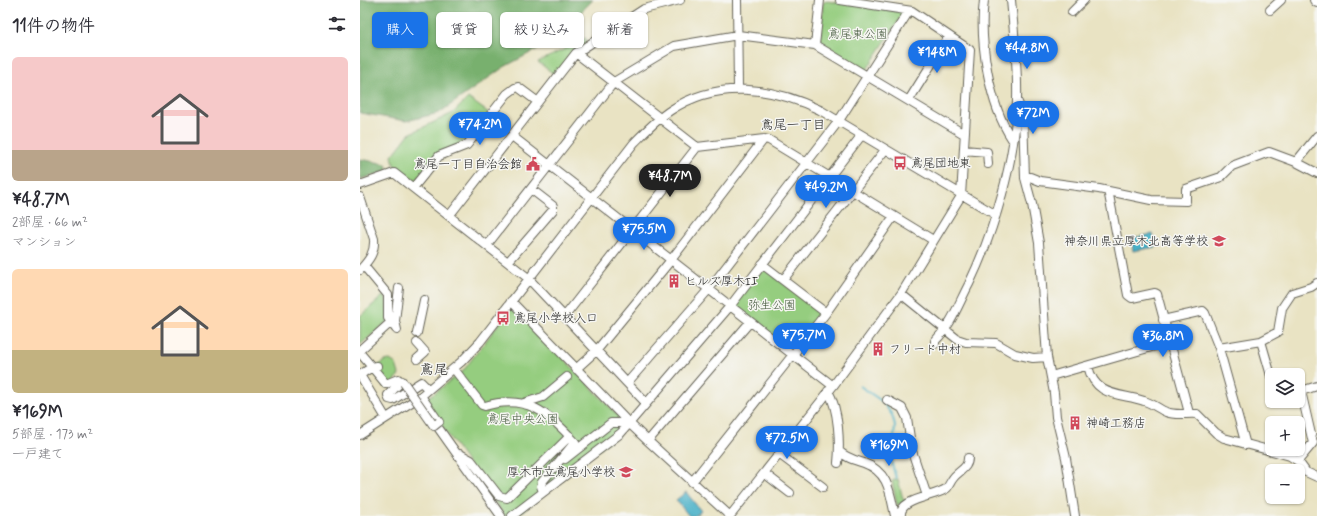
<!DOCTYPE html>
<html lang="ja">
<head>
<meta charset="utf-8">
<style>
  body { margin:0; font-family:Mynerve,"Klee One",sans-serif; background:#f7f7f7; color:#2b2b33; height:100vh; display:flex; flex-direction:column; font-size:15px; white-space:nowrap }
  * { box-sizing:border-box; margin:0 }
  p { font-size:13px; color:#7c7c81 }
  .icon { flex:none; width:22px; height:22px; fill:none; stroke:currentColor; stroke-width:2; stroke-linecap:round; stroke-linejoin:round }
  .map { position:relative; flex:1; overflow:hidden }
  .panel { display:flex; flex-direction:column; background:#fff; width:360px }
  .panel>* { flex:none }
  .top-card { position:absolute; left:12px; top:12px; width:380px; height:36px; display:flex; gap:8px }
  .controls { position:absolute; left:905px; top:368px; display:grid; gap:8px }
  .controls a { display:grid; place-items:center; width:40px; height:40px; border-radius:6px; background:#fff; box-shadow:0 1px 3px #0004; font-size:20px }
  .price { position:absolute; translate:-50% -34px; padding:0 9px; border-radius:14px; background:#1a73e8; color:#fff; font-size:13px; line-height:26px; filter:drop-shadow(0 1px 2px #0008) }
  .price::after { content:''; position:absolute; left:50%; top:24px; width:12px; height:9px; margin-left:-6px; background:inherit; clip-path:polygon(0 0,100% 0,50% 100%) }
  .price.on { background:#222; color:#fff }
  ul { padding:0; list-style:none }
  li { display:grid; align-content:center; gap:8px; height:212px; padding:0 12px }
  li span { display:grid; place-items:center; height:124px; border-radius:6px; color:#555 }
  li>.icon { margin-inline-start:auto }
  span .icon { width:72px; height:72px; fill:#fffc; stroke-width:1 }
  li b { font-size:17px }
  h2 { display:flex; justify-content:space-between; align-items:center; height:48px; padding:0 12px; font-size:17px }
  .chip { padding:0 14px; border-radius:6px; background:#fff; box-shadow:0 1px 3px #0004; font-size:14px; line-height:36px }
  .chip.on { background:#1a73e8; color:#fff }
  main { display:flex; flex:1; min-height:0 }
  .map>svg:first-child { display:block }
  .green { fill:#95cd7f; stroke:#58744e }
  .forest { fill:#78b06e; stroke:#4a6645 }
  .water { fill:#49b1c8; stroke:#326672 }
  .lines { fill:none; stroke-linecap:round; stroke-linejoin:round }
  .stream { stroke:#49b1c8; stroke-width:2 }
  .minor-casing { stroke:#646256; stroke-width:10 }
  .major-casing { stroke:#646256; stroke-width:12 }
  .minor { stroke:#fff; stroke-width:8 }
  .major { stroke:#fff; stroke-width:10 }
  .minor-bridge-casing { stroke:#646256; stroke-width:10; stroke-linecap:butt }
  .minor-bridge { stroke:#fff; stroke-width:8 }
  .labels { text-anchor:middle; stroke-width:3; stroke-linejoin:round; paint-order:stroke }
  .park-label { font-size:12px; fill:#465a3f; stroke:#f6f6f2 }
  .poi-label { font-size:12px; fill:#1c1c1c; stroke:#f6f6f2; text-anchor:start }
  .neighbourhood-label { font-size:13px; fill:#1c1c1c; stroke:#f6f6f2 }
  .quarter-label { font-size:14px; fill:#1c1c1c; stroke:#f6f6f2 }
</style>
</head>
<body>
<main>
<section class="panel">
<h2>11件の物件<svg class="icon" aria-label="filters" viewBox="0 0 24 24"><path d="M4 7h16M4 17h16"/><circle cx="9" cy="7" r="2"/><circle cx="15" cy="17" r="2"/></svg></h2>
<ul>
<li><span style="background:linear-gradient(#f6c9c9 75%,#b9a48a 0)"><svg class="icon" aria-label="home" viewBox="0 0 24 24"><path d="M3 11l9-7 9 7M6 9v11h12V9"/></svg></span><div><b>¥48.7M</b><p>2部屋 · 66 m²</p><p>マンション</p></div></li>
<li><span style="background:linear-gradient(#ffd9b3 65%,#c2b280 0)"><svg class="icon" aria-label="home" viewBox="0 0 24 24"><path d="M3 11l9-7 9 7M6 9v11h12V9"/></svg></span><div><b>¥169M</b><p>5部屋 · 173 m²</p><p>一戸建て</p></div></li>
</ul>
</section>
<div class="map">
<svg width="957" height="516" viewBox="0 0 957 516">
  <rect width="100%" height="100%" fill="#f6f6f2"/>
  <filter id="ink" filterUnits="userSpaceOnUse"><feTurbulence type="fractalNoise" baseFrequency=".025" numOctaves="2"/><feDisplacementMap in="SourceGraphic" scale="8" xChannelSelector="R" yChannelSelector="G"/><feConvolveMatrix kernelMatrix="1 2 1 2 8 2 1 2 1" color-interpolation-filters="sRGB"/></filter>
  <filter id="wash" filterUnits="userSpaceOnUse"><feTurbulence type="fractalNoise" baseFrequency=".012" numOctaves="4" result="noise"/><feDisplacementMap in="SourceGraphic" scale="16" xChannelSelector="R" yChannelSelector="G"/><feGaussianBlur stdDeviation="0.9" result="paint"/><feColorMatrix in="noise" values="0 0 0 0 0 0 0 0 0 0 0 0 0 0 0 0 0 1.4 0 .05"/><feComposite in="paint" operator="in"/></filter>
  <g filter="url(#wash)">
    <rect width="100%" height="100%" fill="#e9e3c3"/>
    <path class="green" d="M466,1L544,12L506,71L460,44L463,3Z
      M226,38V44L195,75L178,62L205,49L215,41Z
      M108,98L129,113L107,141L78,153L54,183H52L36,171L32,156L49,134L93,113Z
      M403,267L460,313L434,349L432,350L374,305Z
      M23,296L26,298L28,321L0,345V316Z
      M153,305L265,423L259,433L157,516H145L64,401L103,371Z
      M30,360L36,364L39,374L35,381L25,388L13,370L24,361Z
      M538,479L543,499L546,501L537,505L532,481Z"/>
    <path class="forest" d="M0,0H233L218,15L217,28L144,67L79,113L46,121L0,113Z
      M0,159L26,164L28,171L0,179Z"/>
    <path class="water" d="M793,234L796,247L773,251L771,238Z
      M326,492L341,511L335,516H329L316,500Z"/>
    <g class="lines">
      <path class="stream" d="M500,386L523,402L532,415L535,425L532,464L536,478"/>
    </g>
  </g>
  <g filter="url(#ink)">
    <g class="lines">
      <g class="minor-casing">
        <path id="minor" d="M377,0L378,89
          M624,0C619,41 629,105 652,139
          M910,10L921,0
          M712,12L724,0
          M455,45L460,0
          M216,53L337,147
          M549,100L589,36
          M657,100L663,115L665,178
          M152,136L473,386
          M604,150L627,152L628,164
          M936,162L957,136
          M0,185L34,173L168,278L267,383L349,289L478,122L549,11
          M53,188L79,156L107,145L147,94L155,88L158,87L178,102
          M751,192L749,195L768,295L772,298L795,293L797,294L829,413
          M0,197L14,239C15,253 9,260 0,270
          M89,216L216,53L284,9L320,0
          M127,245L254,82L314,46L378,35L455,45L604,134
          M148,262L193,210V206L171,189
          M402,264L466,313
          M4,266L28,295V318L36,329
          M423,280L525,150
          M541,294L597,339L606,342L636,343L655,354L673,358L687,357
          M151,301L269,423L288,441
          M205,316L337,147L404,139L409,140L573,240
          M803,320L843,311L845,313L859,348L886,445
          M37,330L35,321L39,288
          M57,333L64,300
          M901,341L912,379
          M575,344V341C592,324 598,305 609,284C634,232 656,158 657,100C658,67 654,33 651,0
          M859,348L901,341L918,332L922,308L932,293L951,287L957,283
          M0,350L30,323
          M0,353L12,367L17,366
          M57,359L65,352L57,343
          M728,366C735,398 761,393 784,401C792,403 799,409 806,412C816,416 827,413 837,414L856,433L864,438L930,456L938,461L953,443L941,391
          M94,369L122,405L125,406C166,394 188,412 215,442L182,482L181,486L183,492
          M216,369L237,350L311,260L404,139
          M0,375L12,367L26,384L38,379L43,383
          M0,375L26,418
          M691,376L809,342
          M42,381L28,395L29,399L33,400L61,382L65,386
          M267,383L286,403
          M468,391C479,409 480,444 478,463
          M938,392L957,386
          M61,396L79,422
          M527,400L542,408L547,418L552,451L567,496
          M164,403L183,397L207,377
          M72,419L141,516
          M0,435L61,396L101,362L120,342L274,143C286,131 297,119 311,110C357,79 413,87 460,110L636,215
          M479,451C486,458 495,460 504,463C529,472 530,493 535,516
          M419,454L463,487
          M98,455L100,454L111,460L139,496L147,498L210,436
          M205,459L251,423H261L267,426
          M938,461L946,472L957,477
          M404,473L430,493
          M332,482L466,313L534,216
          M152,516L261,433L371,305L501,136
          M370,516L473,386L541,294L601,196L610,50L552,11L480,0
          M370,516L288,441L390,322
          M541,516C538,498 577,497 587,488C590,484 592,478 596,475C602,469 608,467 608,458
          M715,516L706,458L696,417L694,393L687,357L679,243L672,204L665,178L670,177L680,181L739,189L791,200L826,201V189L861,177L872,166L909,152L936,162L957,173"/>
      </g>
      <g class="major-casing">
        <path id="major" d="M955,0L957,2"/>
      </g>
      <use href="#minor" class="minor"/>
      <use href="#major" class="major"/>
      <g class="minor-bridge-casing">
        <path id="minor-bridge" d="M44,383L74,426L79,422"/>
      </g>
      <use href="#minor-bridge" class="minor-bridge"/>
    </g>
  </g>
  <defs>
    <g id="bus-bare" transform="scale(1.08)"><path d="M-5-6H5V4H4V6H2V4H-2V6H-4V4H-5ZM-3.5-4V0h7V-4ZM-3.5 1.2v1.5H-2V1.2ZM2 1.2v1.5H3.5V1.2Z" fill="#d1495b" stroke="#f6f6f2" stroke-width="2.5" paint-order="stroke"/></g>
    <g id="civic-bare" transform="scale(1.08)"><path d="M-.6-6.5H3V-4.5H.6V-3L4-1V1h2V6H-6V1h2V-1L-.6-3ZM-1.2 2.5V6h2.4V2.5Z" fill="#d1495b" stroke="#f6f6f2" stroke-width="2.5" paint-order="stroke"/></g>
    <g id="school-bare" transform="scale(1.08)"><path d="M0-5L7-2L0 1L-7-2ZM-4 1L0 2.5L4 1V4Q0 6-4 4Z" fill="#d1495b" stroke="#f6f6f2" stroke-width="2.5" paint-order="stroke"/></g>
    <g id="building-bare" transform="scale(1.08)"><path d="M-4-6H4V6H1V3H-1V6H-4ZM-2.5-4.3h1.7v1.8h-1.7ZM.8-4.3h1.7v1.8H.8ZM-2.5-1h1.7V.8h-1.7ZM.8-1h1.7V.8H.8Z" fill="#d1495b" stroke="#f6f6f2" stroke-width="2.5" paint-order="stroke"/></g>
  </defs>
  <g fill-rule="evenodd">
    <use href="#bus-bare" x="540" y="163"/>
    <use href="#civic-bare" x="173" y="164"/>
    <use href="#school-bare" x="859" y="241"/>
    <use href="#building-bare" x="314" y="281"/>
    <use href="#bus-bare" x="143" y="318"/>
    <use href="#building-bare" x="518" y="349"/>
    <use href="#building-bare" x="715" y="423"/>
    <use href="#school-bare" x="266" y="472"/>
  </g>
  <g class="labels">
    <g class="park-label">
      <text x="498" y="38">鳶尾東公園</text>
      <text x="412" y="309">弥生公園</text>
      <text x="163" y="423">鳶尾中央公園</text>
    </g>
    <g class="poi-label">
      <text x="551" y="167">鳶尾団地東</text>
      <text x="162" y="168" text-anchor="end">鳶尾一丁目自治会館</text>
      <text x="848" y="245" text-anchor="end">神奈川県立厚木北高等学校</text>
      <text x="325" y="285">ヒルズ厚木II</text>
      <text x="154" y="322">鳶尾小学校入口</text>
      <text x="529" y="353">フリード中村</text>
      <text x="726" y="427">神崎工務店</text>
      <text x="255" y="476" text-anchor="end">厚木市立鳶尾小学校</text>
    </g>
    <g class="neighbourhood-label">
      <text x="433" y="129">鳶尾一丁目</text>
    </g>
    <g class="quarter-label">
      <text x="74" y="374">鳶尾</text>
    </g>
  </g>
</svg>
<div class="controls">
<a><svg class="icon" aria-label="layers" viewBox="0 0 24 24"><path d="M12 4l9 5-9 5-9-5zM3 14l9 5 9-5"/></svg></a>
<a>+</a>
<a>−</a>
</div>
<b class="price" style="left:667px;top:70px">¥44.8M</b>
<b class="price" style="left:577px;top:74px">¥148M</b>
<b class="price" style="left:673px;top:135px">¥72M</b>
<b class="price" style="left:120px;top:146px">¥74.2M</b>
<b class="price on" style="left:310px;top:198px">¥48.7M</b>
<b class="price" style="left:466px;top:209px">¥49.2M</b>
<b class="price" style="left:284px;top:251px">¥75.5M</b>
<b class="price" style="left:444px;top:357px">¥75.7M</b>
<b class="price" style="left:803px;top:358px">¥36.8M</b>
<b class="price" style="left:427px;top:460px">¥72.5M</b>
<b class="price" style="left:529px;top:467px">¥169M</b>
<div class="top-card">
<a class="chip on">購入</a>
<a class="chip">賃貸</a>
<a class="chip">絞り込み</a>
<a class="chip">新着</a>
</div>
</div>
</main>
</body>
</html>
